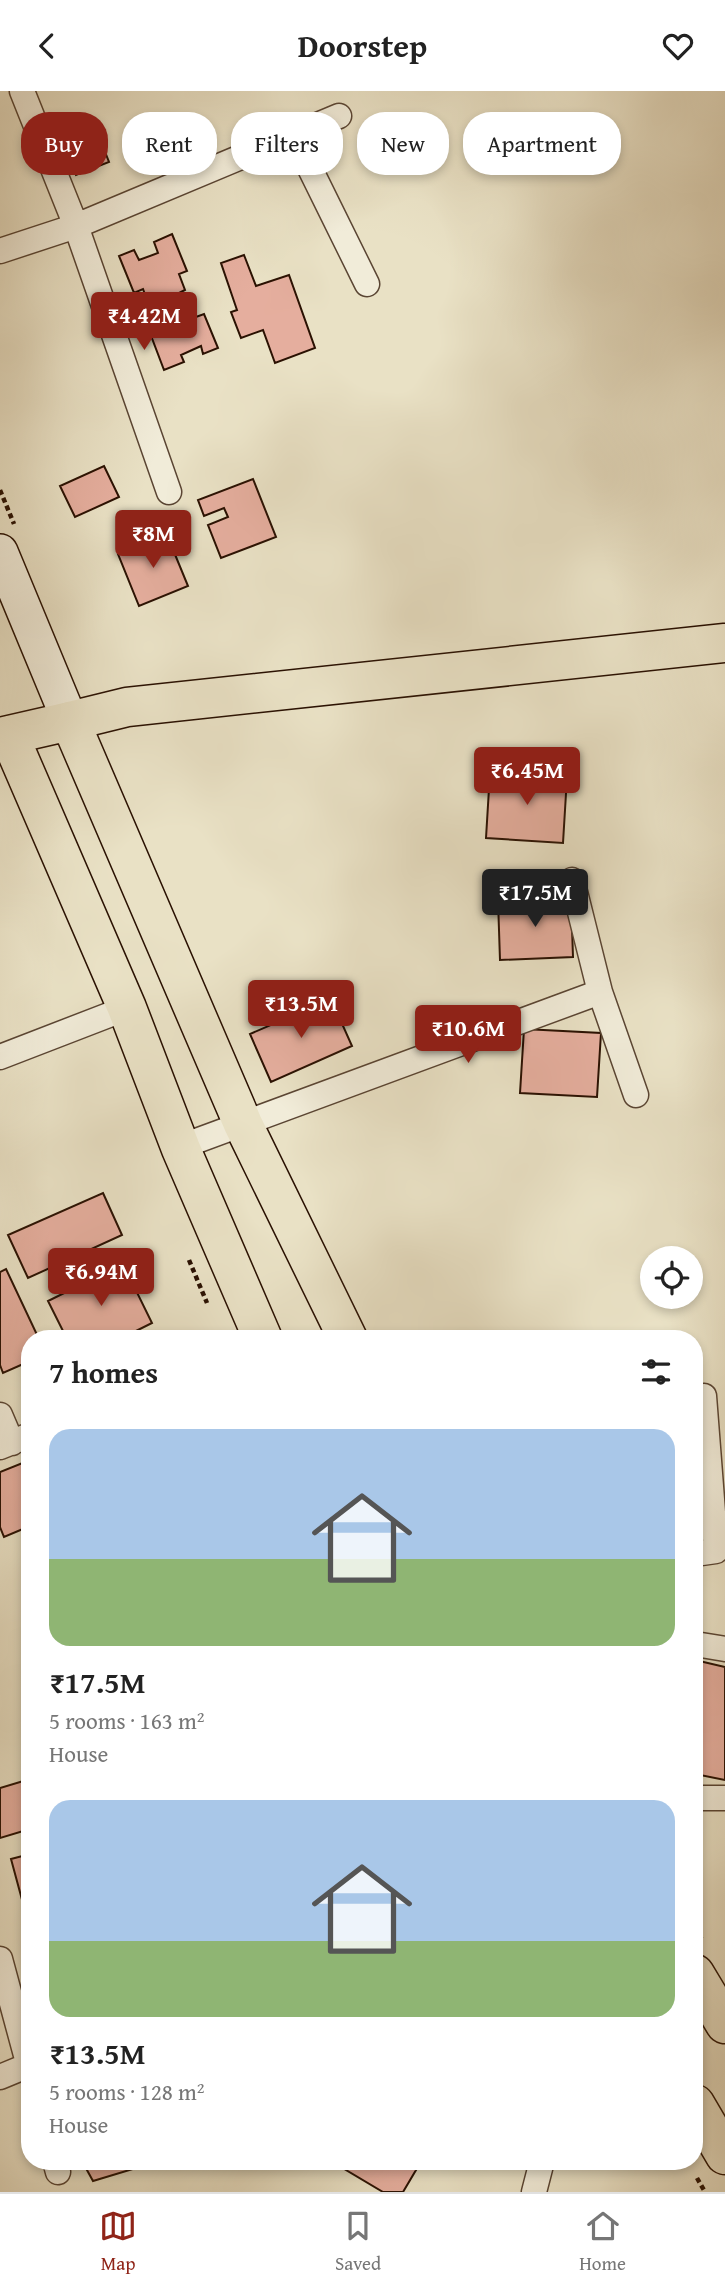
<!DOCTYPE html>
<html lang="en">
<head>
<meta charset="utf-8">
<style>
  body { margin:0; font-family:"Gentium Book Plus",serif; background:#f6f6f6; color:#222; height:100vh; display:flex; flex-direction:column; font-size:26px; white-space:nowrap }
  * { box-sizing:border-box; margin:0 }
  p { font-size:23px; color:#767676 }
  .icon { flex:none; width:38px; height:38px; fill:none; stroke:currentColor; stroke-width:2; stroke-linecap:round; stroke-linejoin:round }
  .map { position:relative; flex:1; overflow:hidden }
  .sheet { position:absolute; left:21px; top:1239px; width:682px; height:840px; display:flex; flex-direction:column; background:#fff; border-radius:28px; box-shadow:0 4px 10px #0003 }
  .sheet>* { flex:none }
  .guide { position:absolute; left:21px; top:21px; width:684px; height:63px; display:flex; gap:14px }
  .tools { position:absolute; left:640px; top:1155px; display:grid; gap:14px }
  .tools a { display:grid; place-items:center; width:63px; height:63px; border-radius:50%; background:#fff; box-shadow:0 4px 10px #0003; font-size:35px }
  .price { position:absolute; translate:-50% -60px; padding:0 16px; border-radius:7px; background:#8f2418; color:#fff; font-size:23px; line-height:46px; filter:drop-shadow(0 2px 4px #0008) }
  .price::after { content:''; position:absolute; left:50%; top:42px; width:21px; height:16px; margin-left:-10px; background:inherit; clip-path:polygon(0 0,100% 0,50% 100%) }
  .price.active { background:#222; color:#fff }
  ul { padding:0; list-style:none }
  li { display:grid; align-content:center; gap:14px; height:371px; padding:0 28px }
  li span { display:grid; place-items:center; height:217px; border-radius:21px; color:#555 }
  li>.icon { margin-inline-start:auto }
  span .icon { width:126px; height:126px; fill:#fffc; stroke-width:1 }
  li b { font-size:30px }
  h2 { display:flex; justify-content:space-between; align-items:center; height:84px; padding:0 28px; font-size:30px }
  .tag { padding:0 24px; border-radius:28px; background:#fff; box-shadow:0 4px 10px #0003; font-size:24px; line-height:63px }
  .tag.active { background:#8f2418; color:#fff }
  header { display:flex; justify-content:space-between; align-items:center; height:91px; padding:0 28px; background:#fff; font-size:32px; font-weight:600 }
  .menu { display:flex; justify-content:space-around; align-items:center; height:98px; border-top:2px solid #e0e0e0; background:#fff; font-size:19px; color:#767676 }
  .menu a { display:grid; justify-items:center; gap:4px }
  .menu .active { color:#8f2418 }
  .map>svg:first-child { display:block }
  .building { fill:#e5ae9e; stroke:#2a1102; stroke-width:2 }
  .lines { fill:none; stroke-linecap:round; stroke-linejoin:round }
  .street-casing { stroke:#5a4533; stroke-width:27 }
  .secondary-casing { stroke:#2a1102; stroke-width:38 }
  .primary-casing { stroke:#2a1102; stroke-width:41 }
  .highway-casing { stroke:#2a1102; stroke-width:41 }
  .path { stroke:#2a1102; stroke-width:4.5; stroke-dasharray:5 3.5; stroke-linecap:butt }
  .street { stroke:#f1ecd9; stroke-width:24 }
  .secondary { stroke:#f1ecd9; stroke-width:35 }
  .primary { stroke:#e9e1c5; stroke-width:38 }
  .highway { stroke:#e9e1c5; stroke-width:38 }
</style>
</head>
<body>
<header><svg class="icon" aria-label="back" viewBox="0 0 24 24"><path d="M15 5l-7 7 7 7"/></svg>Doorstep<svg class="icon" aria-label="heart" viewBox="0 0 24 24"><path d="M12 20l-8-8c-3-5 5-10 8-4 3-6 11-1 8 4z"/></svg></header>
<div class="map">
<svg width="725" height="2101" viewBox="0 0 725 2101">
  <rect width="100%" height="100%" fill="#e9e1c5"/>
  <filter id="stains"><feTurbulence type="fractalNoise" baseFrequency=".00286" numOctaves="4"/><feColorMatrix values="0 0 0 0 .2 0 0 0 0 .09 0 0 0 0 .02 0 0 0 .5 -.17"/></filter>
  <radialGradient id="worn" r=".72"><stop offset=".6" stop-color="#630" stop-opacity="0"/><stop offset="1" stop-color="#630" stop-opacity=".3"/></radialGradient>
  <path class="building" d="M92,28L109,71L76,84L59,41Z
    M172,143L187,180L179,183L185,199L179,202L185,214L190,212L196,226L204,223L218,257L203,263L201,255L181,264L184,271L164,279L150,242L162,237L157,225L145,230L138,213L147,209L143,198L134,202L119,165L134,159L139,169L158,162L154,151Z
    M244,164L256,195L289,184L315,257L275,272L263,239L241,247L231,221L237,219L221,172Z
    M104,375L119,406L75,426L60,395Z
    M253,388L276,446L221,467L208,434L228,426L224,417L204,425L198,409Z
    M167,444L188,495L139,515L118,463Z
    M490,681L567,686L563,752L486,747Z
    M571,807L573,866L500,869L498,809Z
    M331,908L352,955L271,991L250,943Z
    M524,938L601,942L597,1006L520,1002Z
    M103,1102L122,1144L28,1187L8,1144Z
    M123,1173L152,1232L120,1248H67L48,1210Z
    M6,1178L39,1248H30V1270L3,1282L0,1274V1181Z
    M30,1369V1398L23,1401L30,1417V1435L4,1446L0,1436V1381Z
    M695,1569L725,1576V1689L695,1683Z
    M30,1688V1738L0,1747V1697Z
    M30,1763V1815L24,1816L11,1768Z
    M152,2070L153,2072L93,2090L82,2070Z
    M337,2070H401L416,2079L403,2101H383L336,2073Z"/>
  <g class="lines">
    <g class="street-casing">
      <path id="street" d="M22,0L76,135L169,401
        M294,45L367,193
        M0,160L76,135L339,25
        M600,901L636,1004
        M0,966L127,917
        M180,1056L600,901L572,789
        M695,1307L704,1305L716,1460L695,1463
        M0,1324L12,1352
        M0,1356L30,1344
        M695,1553L725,1558
        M695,1707H725
        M0,1868L30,1979
        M0,1986L29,1974
        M55,2070L58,2081
        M534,2101L542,2070"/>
    </g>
    <g class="secondary-casing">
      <path id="secondary" d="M0,461L70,630"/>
    </g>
    <g class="primary-casing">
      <path id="primary" d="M70,630L127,616L725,552"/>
    </g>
    <g class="highway-casing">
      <path id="highway" d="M9,644L127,917L181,1058L263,1248
        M0,646L70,630L243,1033L348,1248
        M695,1883L725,1933
        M695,2013L725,2064"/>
    </g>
    <path class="path" d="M0,399L14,433
      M189,1169L207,1212
      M695,1836L703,1851
      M697,2087L705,2101"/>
    <use href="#street" class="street"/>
    <use href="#secondary" class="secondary"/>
    <use href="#primary" class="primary"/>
    <use href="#highway" class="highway"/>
  </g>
  <rect width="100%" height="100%" filter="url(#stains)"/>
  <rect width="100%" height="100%" fill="url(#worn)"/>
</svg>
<div class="tools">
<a><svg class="icon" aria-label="locate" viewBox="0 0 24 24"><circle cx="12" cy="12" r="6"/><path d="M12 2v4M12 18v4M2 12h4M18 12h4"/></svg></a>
</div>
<b class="price" style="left:144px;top:261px">₹4.42M</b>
<b class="price" style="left:153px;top:479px">₹8M</b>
<b class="price" style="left:527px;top:716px">₹6.45M</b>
<b class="price active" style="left:535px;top:838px">₹17.5M</b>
<b class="price" style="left:301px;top:949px">₹13.5M</b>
<b class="price" style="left:468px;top:974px">₹10.6M</b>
<b class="price" style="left:101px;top:1217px">₹6.94M</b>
<div class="guide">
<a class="tag active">Buy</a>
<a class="tag">Rent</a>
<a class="tag">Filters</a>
<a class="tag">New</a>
<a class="tag">Apartment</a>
</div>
<section class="sheet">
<h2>7 homes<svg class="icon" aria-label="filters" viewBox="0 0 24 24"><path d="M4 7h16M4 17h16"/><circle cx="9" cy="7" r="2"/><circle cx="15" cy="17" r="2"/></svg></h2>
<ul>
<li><span style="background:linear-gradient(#a9c7e8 60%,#8fb573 0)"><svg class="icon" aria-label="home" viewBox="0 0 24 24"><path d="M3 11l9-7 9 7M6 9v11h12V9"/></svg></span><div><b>₹17.5M</b><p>5 rooms · 163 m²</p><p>House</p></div></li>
<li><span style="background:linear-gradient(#a9c7e8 65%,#8fb573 0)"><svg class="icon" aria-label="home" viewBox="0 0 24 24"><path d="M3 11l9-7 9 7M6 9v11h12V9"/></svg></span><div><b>₹13.5M</b><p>5 rooms · 128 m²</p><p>House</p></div></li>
</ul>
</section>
</div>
<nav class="menu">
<a class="active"><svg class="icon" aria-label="map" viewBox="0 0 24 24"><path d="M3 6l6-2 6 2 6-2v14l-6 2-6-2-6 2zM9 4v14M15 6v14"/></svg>Map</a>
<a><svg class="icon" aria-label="saved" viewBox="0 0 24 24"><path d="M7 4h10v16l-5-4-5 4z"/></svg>Saved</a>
<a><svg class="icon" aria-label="home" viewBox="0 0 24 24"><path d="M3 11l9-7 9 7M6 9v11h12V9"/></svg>Home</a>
</nav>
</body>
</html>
